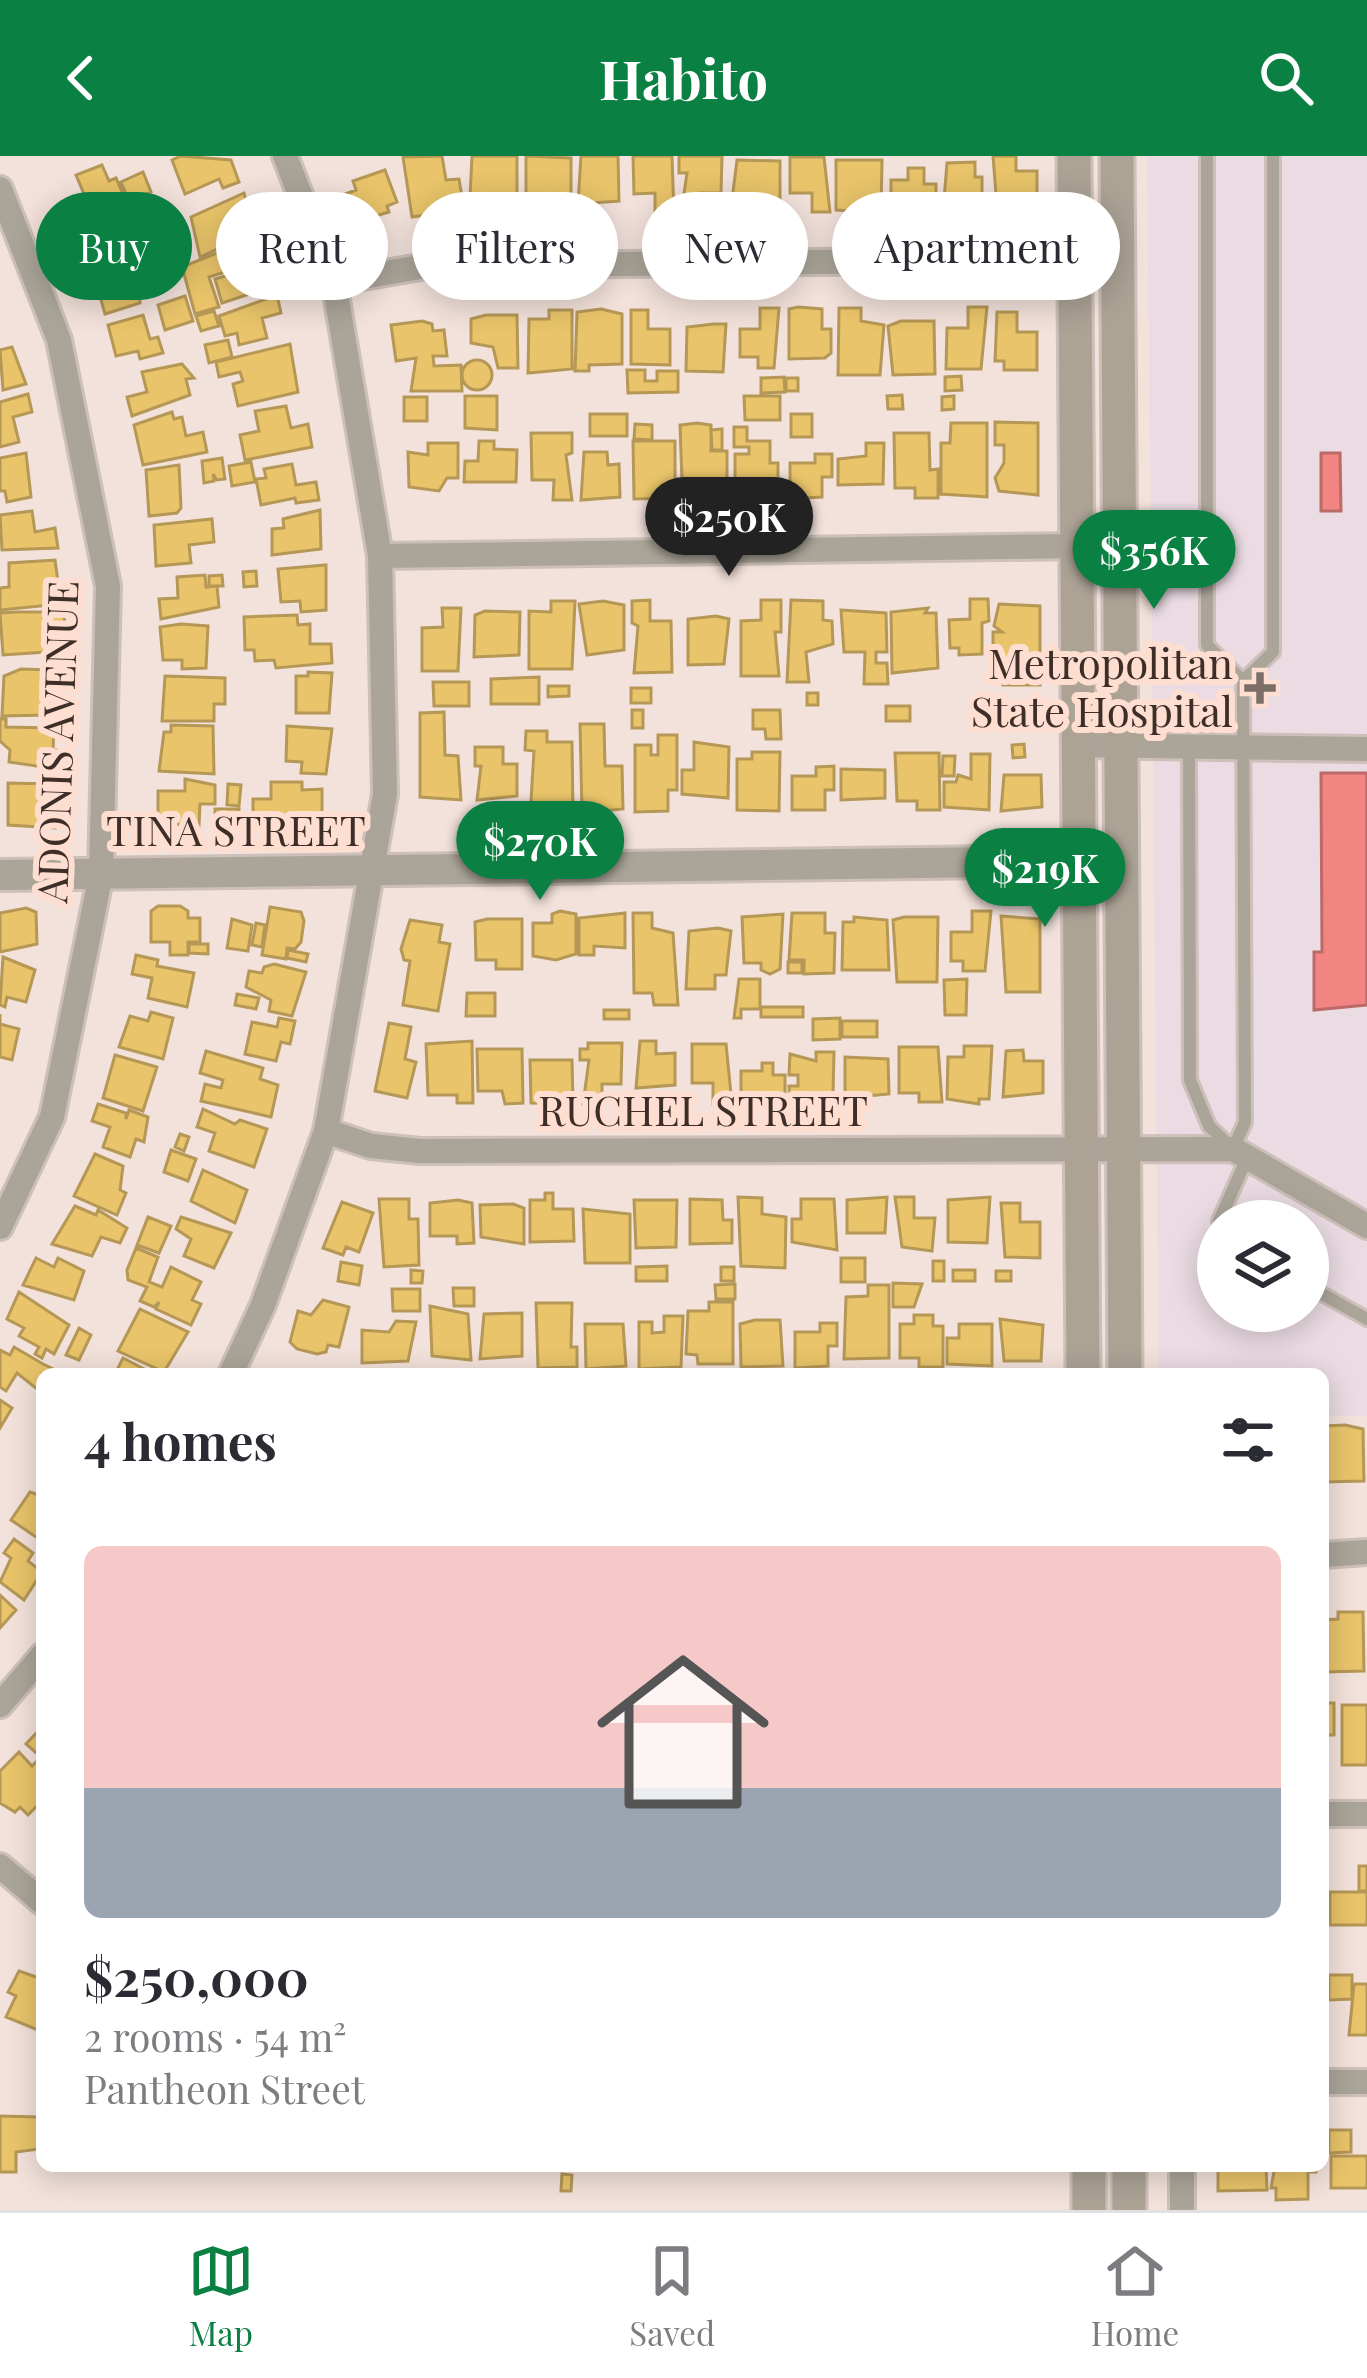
<!DOCTYPE html>
<html lang="en">
<head>
<meta charset="utf-8">
<style>
  body { margin:0; font-family:"Playfair Display",serif; background:#f7f7f7; color:#2b2b33; height:100vh; display:flex; flex-direction:column; font-size:45px; white-space:nowrap }
  * { box-sizing:border-box; margin:0 }
  p { font-size:39px; color:#7c7c81 }
  .icon { flex:none; width:66px; height:66px; fill:none; stroke:currentColor; stroke-width:2; stroke-linecap:round; stroke-linejoin:round }
  .map { position:relative; flex:1; overflow:hidden }
  .details { position:absolute; left:36px; top:1212px; width:1293px; height:804px; display:flex; flex-direction:column; background:#fff; border-radius:18px; box-shadow:0 6px 30px #0003 }
  .details>* { flex:none }
  .hud { position:absolute; left:36px; top:36px; width:1296px; height:108px; display:flex; gap:24px }
  .buttons { position:absolute; left:1197px; top:1044px; display:grid; gap:24px }
  .buttons a { display:grid; place-items:center; width:132px; height:132px; border-radius:50%; background:#fff; box-shadow:0 6px 30px #0003; font-size:60px }
  .price { position:absolute; translate:-50% -102px; padding:0 27px; border-radius:42px; background:#0b8043; color:#fff; font-size:39px; line-height:78px; filter:drop-shadow(0 3px 6px #0008) }
  .price::after { content:''; position:absolute; left:50%; top:72px; width:36px; height:27px; margin-left:-18px; background:inherit; clip-path:polygon(0 0,100% 0,50% 100%) }
  .price.current { background:#222; color:#fff }
  ul { padding:0; list-style:none }
  li { display:grid; align-content:center; gap:24px; height:636px; padding:0 48px }
  li span { display:grid; place-items:center; height:372px; border-radius:18px; color:#555 }
  li>.icon { margin-inline-start:auto }
  span .icon { width:216px; height:216px; fill:#fffc; stroke-width:1 }
  li b { font-size:51px }
  h2 { display:flex; justify-content:space-between; align-items:center; height:144px; padding:0 48px; font-size:51px }
  .tag { padding:0 42px; border-radius:54px; background:#fff; box-shadow:0 6px 30px #0003; font-size:42px; line-height:108px }
  .tag.current { background:#0b8043; color:#fff }
  header { display:flex; justify-content:space-between; align-items:center; height:156px; padding:0 48px; background:#0b8043; color:#fff; font-size:54px; font-weight:700 }
  .dock { display:flex; justify-content:space-around; align-items:center; height:168px; border-top:3px solid #e1e1e2; background:#fff; font-size:33px; color:#7c7c81 }
  .dock a { display:grid; justify-items:center; gap:6px }
  .dock .current { color:#0b8043 }
  .map>svg:first-child { display:block }
  .medical { fill:#ebdbe3; fill-rule:evenodd }
  .homes { fill:#e9c46a; stroke:#b59756; stroke-width:3 }
  .health { fill:#f28482; stroke:#bc6a67; stroke-width:3 }
  .lines { fill:none; stroke-linecap:round; stroke-linejoin:round }
  .service-casing { stroke:#cdbfb9; stroke-width:18 }
  .minor-casing { stroke:#cdbfb9; stroke-width:30 }
  .tertiary-casing { stroke:#cdbfb9; stroke-width:36 }
  .secondary-casing { stroke:#cdbfb9; stroke-width:39 }
  .service { stroke:#aba599; stroke-width:12 }
  .minor { stroke:#aba599; stroke-width:24 }
  .tertiary { stroke:#aba599; stroke-width:30 }
  .secondary { stroke:#aca395; stroke-width:33 }
  .poi-dot { fill:#7d6d67; stroke:#fdded1; stroke-width:4.5 }
  .labels { text-anchor:middle; stroke-width:12; stroke-linejoin:round; paint-order:stroke }
  .poi-label { font-size:42px; fill:#3d2e28; stroke:#fdded1; text-anchor:end }
  .street-label { font-size:42px; fill:#3d2e28; stroke:#fdded1 }
</style>
</head>
<body>
<header><svg class="icon" aria-label="back" viewBox="0 0 24 24"><path d="M15 5l-7 7 7 7"/></svg>Habito<svg class="icon" aria-label="search" viewBox="0 0 24 24"><circle cx="10" cy="10" r="6"/><path d="M15 15l6 6"/></svg></header>
<div class="map">
<svg width="1367" height="2054" viewBox="0 0 1367 2054">
  <rect width="100%" height="100%" fill="#f3e2db"/>
  <path class="medical" d="M1147,0H1367V1260H1323V1218H1159ZM1218,1065H1308V1155H1218Z"/>
  <path class="homes" d="M181,0L231,4L239,26L223,32L219,23L185,38L172,4Z
    M442,0L446,24L459,23L464,53L412,61L403,1Z
    M472,0H517V43L470,40Z
    M526,0L571,2V47L526,46Z
    M581,0H618L619,45L578,48Z
    M633,0H672L674,58L655,59V37L634,38Z
    M679,0H722L721,37H700V58H681L687,17H679Z
    M993,0H1016V15H1037V48L997,51Z
    M790,1H824L830,56H812V37H790Z
    M737,4L780,5V47H758V56L731,52Z
    M836,4H882L881,57L836,54Z
    M975,6V21H982V53L943,56L947,7Z
    M102,9L109,25L116,22L122,36L72,63L65,46L84,38L76,19Z
    M908,12H924V28H936V53L891,52V24H908Z
    M385,14L397,46L387,50L389,56L343,70L340,62L347,60L340,40L356,34L353,25Z
    M143,16L151,36L129,45L121,26Z
    M244,37L254,76L200,101L191,61Z
    M128,57L136,77L130,79L134,90L90,108L82,90L90,87L82,88L75,70Z
    M164,79L168,90L153,95L149,84Z
    M259,93L274,130L222,147L215,123L232,118L229,102Z
    M222,95L228,115L209,121L219,151L195,158L182,111Z
    M147,101L154,123L138,128L140,147L105,158L96,126L115,120L113,112Z
    M277,139L281,157L262,162L267,182L239,189L237,177L225,180L219,160Z
    M185,140L193,165L165,174L158,149Z
    M798,151L822,153V173H831V197L825,202L789,203V153Z
    M968,151H987L981,213H946L947,172H968Z
    M760,152H779L774,212H758V201H740V173H760Z
    M839,152H861V165L884,169L880,219H838Z
    M601,153L622,158V208L589,209V215H575L577,156Z
    M549,154H572V213L528,217L529,163H549Z
    M631,154H648V173H670V209L631,208Z
    M214,155L219,170L201,175L196,160Z
    M997,156H1017V176H1037V214H1004V205H995Z
    M143,159L150,183L158,181L163,197L140,203L138,195L116,200L108,169Z
    M486,159H517L518,212H498L493,191L471,187V163Z
    M422,165L432,168L433,175L444,174L447,200H433L434,210L461,209L462,235H411L416,202L396,205L391,169Z
    M901,165H934L935,218L893,219L888,170Z
    M714,168H726L723,216L686,215L687,171Z
    M228,184L232,201L209,207L205,189Z
    M290,188L298,236L238,250L233,228L243,225L240,216L219,221L216,206Z
    M12,191L26,228L3,234L0,194Z
    M462 219a15 15 0 1 1 30 0a15 15 0 1 1-30 0Z
    M182,208L194,222L186,223L190,239L132,260L127,241L147,236L142,216Z
    M627,214H645V225H657V215H678V236L628,237Z
    M961,220L962,234L945,235V221Z
    M784,221L785,236L761,237V222Z
    M786,222H798V235H786Z
    M28,238L32,256L13,261L19,286L0,291V246Z
    M902,239L903,253H888L887,240Z
    M465,240H497V274L465,272Z
    M744,240H780V264H745Z
    M954,240V253L942,254V241Z
    M404,241H427V265H404Z
    M286,250L291,272L308,268L312,291L245,304L240,279L259,275L255,255Z
    M172,256L174,263L182,261L186,280L203,276L207,296L143,309L134,269Z
    M590,258H627V280H590Z
    M791,258H812V281H791Z
    M995,266L1038,267V339L999,335L995,322L1004,307V289H995Z
    M697,267L711,269V295H727V328L682,325L680,269Z
    M951,267H987V341L941,338V287H950Z
    M635,268L652,269V284L634,283Z
    M734,271H747V285H770V307H778V342H745V324H735V298H749V291H734Z
    M722,273V294H712L711,274Z
    M531,277H572V297L566,299L572,344H553L554,324H532Z
    M894,277H929L930,314L938,313V342H915V332H895Z
    M479,285H494V293L517,294L516,326H464L465,305H478Z
    M633,285H675V342L634,343Z
    M428,287H458V322H447L439,335L409,331L408,296L428,299Z
    M866,287H884L883,328L838,329V303L866,300Z
    M584,296H607L608,309L619,308L620,341L581,344Z
    M26,297L31,341L7,346L5,335H0V302Z
    M815,298H832V321H822V341L790,343V307H815Z
    M222,302L225,323L217,324L213,318L214,325L204,327L202,305Z
    M251,306L255,326L232,330L229,310Z
    M292,308L296,329L316,326L319,344L296,347L295,342L261,349L256,323L266,322L264,313Z
    M179,309L181,352L177,357L149,360L146,314Z
    M320,354L321,393L272,399V373L284,372L283,363Z
    M32,355L35,376L55,372L58,392L2,394L0,359Z
    M212,363L214,386L189,389L191,407L156,410L154,369Z
    M55,404L61,448L0,454V432L9,431V407Z
    M326,409V454L301,456L300,445L281,446L278,413Z
    M256,415L257,430L244,431L243,416Z
    M205,419L206,431L217,430L219,451L161,463L159,443L178,442L177,421Z
    M222,419L223,430H209V420Z
    M970,443H988L989,465L982,467V498L959,499V492H950L949,464L970,463Z
    M761,444H781V476H775L779,520H741V465L761,464Z
    M791,444L823,445V464L832,465L833,488L806,496L809,526H787Z
    M551,445H575L572,513H529V455L551,456Z
    M603,445L624,449V494L587,499L579,448Z
    M632,445L650,444V465H671L672,516L634,517L638,470L632,467Z
    M999,448L1040,450V529H1003L1004,520H993V476H1002L994,470Z
    M442,452H461L458,515H422V472L443,471Z
    M928,452L925,457H936L938,512L892,517L891,456Z
    M841,454L886,457L887,496H876V507H887L888,528H864L865,496H844Z
    M485,455L520,456L519,499L474,501L475,459Z
    M16,456H64L65,474L45,476L46,496L3,499L0,457Z
    M297,459L298,469L310,468V488H331L332,507L276,512L274,504L255,505L254,494H245L244,461Z
    M716,460L729,463L724,508L688,509V463Z
    M181,468L208,470L206,512L182,513V504H163L160,471Z
    M21,513L51,514L48,559L2,560L4,520Z
    M308,516L332,517L329,557H296V520H308Z
    M165,520L225,522V548H214V565H162Z
    M539,521V548H491V523Z
    M433,526H469V550H434Z
    M548,530H569V540L548,541Z
    M631,532H651V547H631Z
    M807,537H818V549H807Z
    M886,550H910V565H886Z
    M632,554H643V572H632Z
    M753,554H780L781,583H766L765,573H753Z
    M1018,554V570H994V555Z
    M444,556L445,599L458,600L461,644L420,641V557Z
    M0,563H6V571L54,572L53,594H65L64,614L9,606L10,594L0,585Z
    M580,568H604L605,610H622L623,653L582,657Z
    M171,569L213,570L214,618L159,615L164,576H171Z
    M287,570L332,573L326,618L301,617L302,606L286,605Z
    M526,575H547V586H572L573,656H557V663L530,661L534,595L525,594Z
    M658,579H677V634H668V655L635,656V589H651V599H658Z
    M694,586L729,591L728,642L682,638V614H694Z
    M1024,588L1025,601L1013,602L1012,589Z
    M475,591H503V608H517V640L477,644L481,610H475Z
    M752,596H780L779,655L737,654V603H752Z
    M895,597H939L940,654H917V645H897Z
    M971,598H990L989,654L944,651V626H956L958,619L971,623Z
    M943,600H955L954,620H942Z
    M834,610V634H825V654H792V620H816V611Z
    M841,613L885,614V642L841,644Z
    M1004,619H1041L1042,651L1001,655Z
    M185,623L215,629V648H200L199,670L158,667V635H185Z
    M271,626H302V634L322,633V666L253,669V643H271Z
    M8,627L53,628L55,672L8,669Z
    M228,628L241,629L239,650L227,649Z
    M215,653H239V663H215Z
    M158,750H180L188,755V762H200V786H188V799H170V786H151V755Z
    M270,751L301,756L304,765L301,786L295,793L287,792L286,803L262,799Z
    M26,752L36,756L37,788L0,796V757Z
    M560,755L576,758V798L556,804L533,800V767H552V758Z
    M972,755H991L985,815H963V805H951V776H972Z
    M625,757V792L594,790V799H579V762Z
    M633,757H652V772L673,777L678,849H654L652,837H634Z
    M792,757H825V777H835L834,817L804,818V804H789Z
    M783,758L780,813L770,818L761,814V807H744L742,761Z
    M1001,760L1040,763V836H1006Z
    M854,761L887,764L889,814H842L843,766H854Z
    M904,761H938L937,826H897L893,764Z
    M232,763L252,769L248,795L227,792Z
    M487,763H522V813H496V804H476L475,766Z
    M410,764L442,769L439,786L450,788L438,855L403,849L410,805L404,804L401,793Z
    M256,767L265,769L262,791L252,789Z
    M718,772L731,775L726,819H715V833H686L689,775Z
    M189,788H208V798L189,797Z
    M288,794L308,798L306,806L287,802Z
    M136,799L158,804L157,810L194,817L187,851L148,842L152,822L132,818Z
    M3,801L35,814L26,846L7,841L5,851L0,849Z
    M788,806H802V817H788Z
    M274,808L306,816L292,860L269,855L271,844L246,831L249,815L262,817L264,811Z
    M739,823H760V853H741V862H734Z
    M967,823L966,859H945L944,824Z
    M467,837H495V860H466Z
    M237,838L259,842L256,853L235,849Z
    M761,851H803V861H761Z
    M604,854H629V863H604Z
    M151,856L173,862L163,903L119,891L130,860L148,865Z
    M0,858V868L19,873L12,904L0,901Z
    M279,862L295,865L290,888L281,886L276,905L245,898L252,866L277,871Z
    M840,862V883L813,884V863Z
    M842,865H877V881H842Z
    M389,867L411,871L405,903L416,906L407,942L375,935Z
    M472,885L473,947H457V939H428L426,888Z
    M640,885H656V898L675,897V929L636,932Z
    M588,887H622L621,928H602V948H583L589,904H580V893H588Z
    M692,888H726L732,948H713V927H692Z
    M964,890H992L989,943H979V948L947,943L948,901H964Z
    M899,891H938L942,946H919V937H899Z
    M477,893H522L523,947L505,948L502,935H478Z
    M1023,894L1024,905H1043V937L1003,941L1006,895Z
    M206,895L263,912L260,923L278,929L271,961L201,945L205,928L221,932L223,924L200,917Z
    M816,896H834L833,937L813,938V947H790L789,930H798V919H789L790,898L816,905Z
    M115,899L157,911L143,955L103,942Z
    M845,901L888,903L889,938L845,942Z
    M530,904H572L573,948L531,947Z
    M762,907H773V919H785V944H741V915H762Z
    M98,948L126,957V963L129,954L148,961L144,986L136,983L130,1001L103,991L110,971L92,965Z
    M203,953L235,968L240,964L267,973L254,1011L209,995L215,977L197,971Z
    M180,978L189,981L184,995L175,991Z
    M171,994L196,1003L188,1025L164,1016Z
    M95,998L123,1010L120,1034L126,1037L117,1059L74,1040Z
    M203,1014L247,1034L235,1067L191,1045Z
    M545,1037H553V1053H573L574,1085L530,1086V1044H545Z
    M738,1041L762,1042V1058L786,1061L785,1112L741,1110Z
    M887,1041L885,1077H847V1044Z
    M895,1041H914V1062H935L932,1095L902,1091Z
    M990,1041L987,1087L948,1086V1044Z
    M379,1043H409V1063H418L419,1109L384,1111Z
    M690,1043L722,1044L723,1064H732V1087L690,1088Z
    M801,1043H834L837,1094L792,1086V1063H801Z
    M458,1044L472,1047L474,1087L457,1088V1080H430V1047Z
    M634,1044H677L676,1091L636,1092Z
    M342,1046L373,1057L359,1096L346,1091L343,1099L323,1092Z
    M1001,1047H1020V1066H1040V1102L1005,1101Z
    M513,1048L524,1052V1088L481,1081L480,1049Z
    M75,1050L96,1059L98,1054L127,1072L120,1087L101,1081L92,1100L52,1088Z
    M583,1053L630,1058V1107H585Z
    M148,1061L171,1070L159,1097L137,1089Z
    M181,1061L231,1077L214,1112L184,1100L191,1083L176,1073Z
    M136,1092L158,1101L149,1126L162,1131L171,1111L201,1126L192,1144L201,1148L191,1169L156,1153L159,1146L154,1151L140,1145L147,1131L128,1124L127,1114Z
    M36,1102L54,1111L58,1102L84,1115L74,1144L23,1129Z
    M841,1102H865V1126H841Z
    M933,1105H944V1125H933Z
    M341,1106L362,1110L359,1129L338,1125Z
    M667,1110V1125H636V1111Z
    M721,1111H734V1125H721Z
    M411,1114L423,1115L422,1127H411Z
    M953,1114H975V1125H953Z
    M996,1115H1011V1125H996Z
    M893,1127L922,1128L914,1151H893Z
    M735,1128V1143H716L715,1129Z
    M868,1129H889V1202L844,1203L846,1141L868,1140Z
    M453,1132H474V1150H454Z
    M392,1133H420V1155H393Z
    M19,1136L69,1169L54,1198L46,1193L42,1202L35,1198L39,1191L19,1180L24,1172L7,1163Z
    M323,1144L349,1151L339,1191L328,1189L326,1196L317,1198L297,1193L290,1186L298,1155L311,1159Z
    M709,1146H733V1208H698L697,1199L686,1198L688,1155H709Z
    M536,1147H572L571,1191H577V1211L538,1212Z
    M430,1150L468,1158L471,1204L432,1200Z
    M140,1153L188,1176L164,1216L118,1195Z
    M522,1157V1200L480,1203L484,1158Z
    M914,1159H933V1170H943V1211H919V1202H900V1168H914Z
    M664,1160H683L681,1211L639,1213V1166H652V1177L664,1176Z
    M1000,1163L1043,1169L1041,1205H1004Z
    M755,1164H780L783,1210L741,1211L740,1168Z
    M396,1165L416,1166L408,1205L362,1207V1174L389,1176Z
    M820,1167H837V1190H828V1210L795,1212V1176H820Z
    M585,1168H623L626,1210L586,1213Z
    M959,1168H992V1210L947,1208V1182H959Z
    M79,1172L91,1179L79,1204L66,1199Z
    M14,1191L43,1208L64,1218H42V1237L17,1217L6,1235L0,1231V1194L10,1199Z
    M123,1202L146,1214L144,1218H115Z
    M0,1244L12,1252L0,1272Z
    M1345,1269L1363,1273L1364,1325L1323,1326V1270Z
    M30,1336L42,1340V1385L11,1364Z
    M14,1383L33,1397L28,1405L42,1416L24,1444L0,1426L11,1402L4,1397Z
    M0,1439L16,1454L0,1472Z
    M1338,1456H1363L1364,1515L1323,1516V1464L1338,1463Z
    M1323,1547H1334V1579H1323Z
    M1342,1549H1367V1609H1342Z
    M42,1571V1602L26,1588Z
    M19,1596L32,1610L37,1605L42,1611V1645L28,1659L20,1651L15,1656L0,1647V1615Z
    M1359,1710H1367V1735H1359Z
    M1330,1736H1367V1769H1330Z
    M19,1815L42,1823L38,1874L6,1861L16,1840L8,1836Z
    M1329,1819H1352V1843L1329,1844Z
    M1354,1828H1367V1879H1349Z
    M0,1960L39,1961V1993L16,1996V2016H0Z
    M1329,1974H1351V1996L1329,1997Z
    M1331,2000H1367V2032H1331Z
    M1218,2010H1266L1267,2034L1218,2035Z
    M1275,2010H1316V2016H1308V2043L1276,2044V2032H1271Z
    M562,2018L572,2019L571,2035H561Z"/>
  <path class="health" d="M1321,297H1340L1341,355H1321Z
    M1321,617H1367V849L1314,854V796H1322Z"/>
  <g class="lines">
    <g class="service-casing">
      <path id="service" d="M1207,0V489L1243,525
        M1243,525L1273,496V0
        M1189,592L1190,924L1209,970L1233,993L1245,966L1243,525
        M1219,1065L1247,1002
        M1308,1130L1367,1163"/>
    </g>
    <g class="minor-casing">
      <path id="minor" d="M0,33L59,184L108,430L101,718L52,961L0,1071
        M334,126L426,110L1118,103
        M380,400L1077,390
        M1079,589L1367,593
        M326,975L371,990L420,995L1233,993L1367,1070
        M231,1218L263,1149L326,975L385,638L380,400L334,126L285,0
        M1323,1399L1367,1396
        M0,1549L42,1500
        M1323,1658H1367
        M0,1710L42,1746
        M1323,1926H1367
        M1182,2010V2054"/>
    </g>
    <g class="tertiary-casing">
      <path id="tertiary" d="M0,719L1079,705"/>
    </g>
    <g class="secondary-casing">
      <path id="secondary" d="M1074,0L1083,1218
        M1117,0L1125,1218
        M1089,2010V2054
        M1129,2010V2054"/>
    </g>
    <use href="#service" class="service"/>
    <use href="#minor" class="minor"/>
    <use href="#tertiary" class="tertiary"/>
    <use href="#secondary" class="secondary"/>
  </g>
  <path class="poi-dot" d="M1254 514h12v12h12v12h-12v12h-12v-12h-12v-12h12z"/>
  <g class="labels">
    <g class="poi-label">
      <text x="1233" y="523">Metropolitan<tspan x="1233" dy="48">State Hospital</tspan></text>
    </g>
    <g class="street-label">
      <text transform="translate(58 586) rotate(-88)" y="15">ADONIS AVENUE</text>
      <text x="236" y="690">TINA STREET</text>
      <text x="703" y="970">RUCHEL STREET</text>
    </g>
  </g>
</svg>
<div class="buttons">
<a><svg class="icon" aria-label="layers" viewBox="0 0 24 24"><path d="M12 4l9 5-9 5-9-5zM3 14l9 5 9-5"/></svg></a>
</div>
<b class="price current" style="left:729px;top:423px">$250K</b>
<b class="price" style="left:1154px;top:456px">$356K</b>
<b class="price" style="left:540px;top:747px">$270K</b>
<b class="price" style="left:1045px;top:774px">$219K</b>
<div class="hud">
<a class="tag current">Buy</a>
<a class="tag">Rent</a>
<a class="tag">Filters</a>
<a class="tag">New</a>
<a class="tag">Apartment</a>
</div>
<section class="details">
<h2>4 homes<svg class="icon" aria-label="filters" viewBox="0 0 24 24"><path d="M4 7h16M4 17h16"/><circle cx="9" cy="7" r="2"/><circle cx="15" cy="17" r="2"/></svg></h2>
<ul>
<li><span style="background:linear-gradient(#f6c9c9 65%,#9aa5b1 0)"><svg class="icon" aria-label="home" viewBox="0 0 24 24"><path d="M3 11l9-7 9 7M6 9v11h12V9"/></svg></span><div><b>$250,000</b><p>2 rooms · 54 m²</p><p>Pantheon Street</p></div></li>
</ul>
</section>
</div>
<nav class="dock">
<a class="current"><svg class="icon" aria-label="map" viewBox="0 0 24 24"><path d="M3 6l6-2 6 2 6-2v14l-6 2-6-2-6 2zM9 4v14M15 6v14"/></svg>Map</a>
<a><svg class="icon" aria-label="saved" viewBox="0 0 24 24"><path d="M7 4h10v16l-5-4-5 4z"/></svg>Saved</a>
<a><svg class="icon" aria-label="home" viewBox="0 0 24 24"><path d="M3 11l9-7 9 7M6 9v11h12V9"/></svg>Home</a>
</nav>
</body>
</html>
